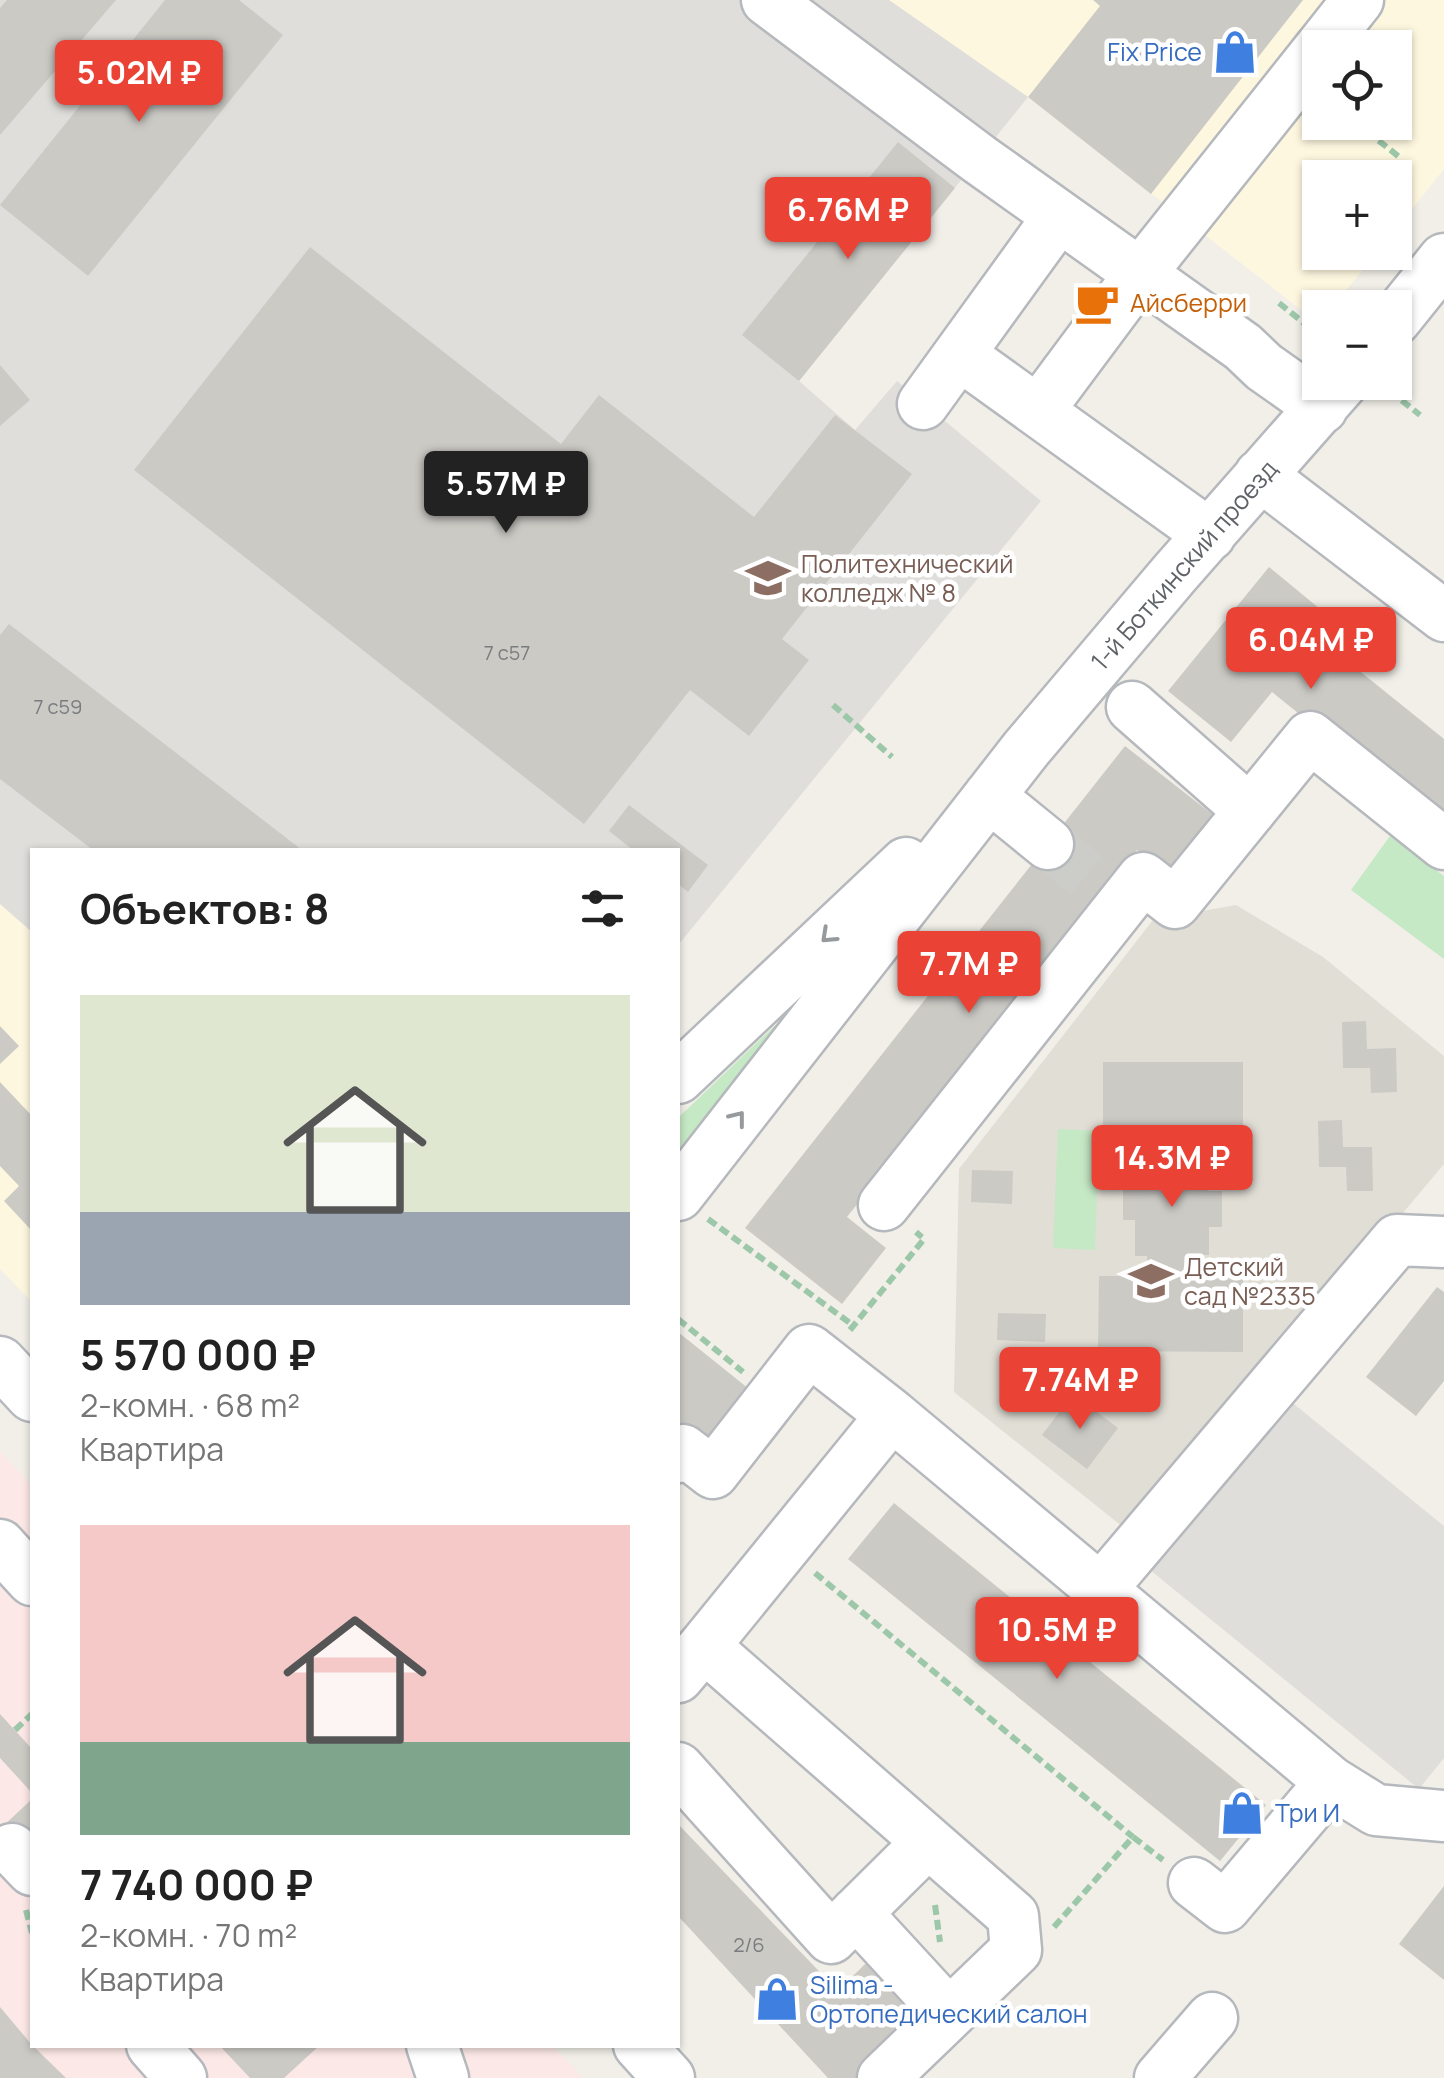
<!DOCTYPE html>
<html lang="ru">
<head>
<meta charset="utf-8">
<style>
  body { margin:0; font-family:Manrope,sans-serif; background:#f6f6f6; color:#222; height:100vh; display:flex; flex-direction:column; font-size:38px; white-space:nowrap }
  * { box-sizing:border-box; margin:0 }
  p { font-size:32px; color:#767676 }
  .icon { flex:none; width:55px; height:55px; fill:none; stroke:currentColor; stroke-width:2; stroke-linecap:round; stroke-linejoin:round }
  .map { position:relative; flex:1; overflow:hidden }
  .panel { position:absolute; left:30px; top:848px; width:650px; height:1200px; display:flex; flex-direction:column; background:#fff; border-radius:0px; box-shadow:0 2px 8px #0004 }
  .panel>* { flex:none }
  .buttons { position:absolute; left:1302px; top:30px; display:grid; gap:20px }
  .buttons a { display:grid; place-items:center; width:110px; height:110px; border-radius:0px; background:#fff; box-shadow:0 2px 8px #0004; font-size:50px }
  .price { position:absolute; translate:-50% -85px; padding:0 22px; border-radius:10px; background:#ea4335; color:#fff; font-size:32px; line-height:65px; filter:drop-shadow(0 2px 5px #0008) }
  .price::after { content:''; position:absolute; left:50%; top:60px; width:30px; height:22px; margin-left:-15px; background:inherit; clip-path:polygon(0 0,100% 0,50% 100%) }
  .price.active { background:#222; color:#fff }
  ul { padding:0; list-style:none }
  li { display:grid; align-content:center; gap:20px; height:530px; padding:0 50px }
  li span { display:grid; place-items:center; height:310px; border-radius:0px; color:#555 }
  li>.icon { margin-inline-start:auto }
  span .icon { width:180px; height:180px; fill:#fffc; stroke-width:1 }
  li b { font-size:42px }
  h2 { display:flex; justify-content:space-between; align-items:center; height:120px; padding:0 50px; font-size:42px }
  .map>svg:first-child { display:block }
  .commercial { fill:#fef7e0; fill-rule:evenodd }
  .industrial { fill:#e0deda }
  .education { fill:#e1ded6 }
  .medical { fill:#fce8e6 }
  .green { fill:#c5e8c5 }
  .building { fill:#cccac5 }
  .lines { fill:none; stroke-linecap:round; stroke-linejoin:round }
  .minor-tunnel { stroke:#ccccc8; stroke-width:50; stroke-dasharray:50 25; stroke-linecap:butt }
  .minor-casing { stroke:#b5b8bc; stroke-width:55 }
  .path { stroke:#9cc7a9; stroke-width:6; stroke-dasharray:10 5; stroke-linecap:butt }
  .minor { stroke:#fff; stroke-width:50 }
  .oneway { stroke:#979a9d }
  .labels { text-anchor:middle; stroke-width:9; stroke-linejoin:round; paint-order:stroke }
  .number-label { font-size:20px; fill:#7a7d7f }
  .shop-label { font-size:25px; fill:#366cbe; stroke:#fff; text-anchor:start }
  .food-label { font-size:25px; fill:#c56008; stroke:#fff; text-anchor:start }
  .education-label { font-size:25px; fill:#785e54; stroke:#fff; text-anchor:start }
  .street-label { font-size:25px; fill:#5f6368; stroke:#fff }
</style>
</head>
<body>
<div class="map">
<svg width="1444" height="2078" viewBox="0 0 1444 2078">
  <rect width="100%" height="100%" fill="#f1efe8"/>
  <path class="commercial" d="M889,0H1444V169L1395,230V178H1320V252L1377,253L1332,307L1320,308L1319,324L1028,97ZM1320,48H1395V122H1320Z
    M0,904L32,932V1302L0,1269Z"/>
  <path class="industrial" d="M0,0H889L1028,97L799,381L855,430L897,381L1041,501L679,944L678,850H32V932L0,904Z
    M1278,1391L1444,1526V1758L1419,1789L1139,1561Z"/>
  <path class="education" d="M1236,905L1323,957L1444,1056V1164L1133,1535L954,1392L959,1169L1153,920Z"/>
  <path class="medical" d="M0,1451L32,1486V2045H552L583,2078H0Z"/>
  <path class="green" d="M1390,836L1444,876V959L1351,890Z
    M836,967L678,1153V1118Z
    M1058,1129L1099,1131L1095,1250L1053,1248Z"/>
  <path class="building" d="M7,0H116L0,135V8Z
    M165,0H239L283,35L88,276L0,205Z
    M1093,0H1303L1151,194L1028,97L1100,6Z
    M898,142L955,188L799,381L742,335Z
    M310,247L561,444L599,395L754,517L835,415L912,474L782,639L809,660L749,736L690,690L584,824L134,470Z
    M0,365L30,400L0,426Z
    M1269,567L1331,618L1316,636L1444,739V831L1272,692L1231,742L1168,691Z
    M9,624L302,850H93L0,779V635Z
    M1125,746L1217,818L1171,877L1137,850L847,1217L886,1248L842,1304L745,1228Z
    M629,805L708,865L688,892L678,884V850H633L609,831Z
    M1366,1021L1367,1049L1396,1048L1397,1092L1371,1093L1370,1068H1343L1342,1022Z
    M0,1026L19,1046L0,1064Z
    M1103,1062H1243V1131H1196V1155H1208V1191H1222V1227H1209V1255H1195V1278L1243,1279V1352L1098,1351L1099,1276H1147V1256H1135V1220H1123V1187H1138V1150H1149V1127H1103Z
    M0,1082L32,1116V1231L4,1201L19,1186L0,1166Z
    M1342,1120L1343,1147H1372L1373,1191H1347L1346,1167H1319L1318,1121Z
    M972,1170L1013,1171L1012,1204L971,1202Z
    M1437,1287L1444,1292V1381L1416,1416L1366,1377Z
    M998,1313L1046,1314L1045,1342L997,1340Z
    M678,1332L754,1393L711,1445L678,1421Z
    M1073,1394L1118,1428L1087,1469L1042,1435Z
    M894,1503L1266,1805L1220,1861L848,1559Z
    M0,1714L32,1749V1793L0,1758Z
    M32,1799V1830L0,1860V1829Z
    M678,1824L838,1991L871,1958L929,2019L861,2078H828L678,1916Z
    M1444,1886V1980L1399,1944Z
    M0,2007L32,2045L66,2078H0Z
    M219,2045H320L284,2078H250Z"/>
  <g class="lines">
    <path class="minor-tunnel" d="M1048,844L1105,890"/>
    <g class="minor-casing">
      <path id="minor" d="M767,0L979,159L1243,347L1264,367L1322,408
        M1320,48L1358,0
        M1395,320L1444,259
        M960,355L1210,535
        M923,404L1059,216
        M1038,411L1140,274L1320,48
        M1260,475L1444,616
        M1132,707L1250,811
        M989,796L1048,844
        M678,1078L906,863
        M678,1195L1026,749L1175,573L1343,382
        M884,1205L1143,878L1175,903L1310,737L1444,844
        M0,1362L32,1396
        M678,1457L683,1450L713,1473L809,1350L892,1415
        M0,1545L32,1580
        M1101,1589L1397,1240L1444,1242
        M704,1646L892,1415L1331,1782L1376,1810L1444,1816
        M678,1677L704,1646L1013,1916L1016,1950L883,2078
        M678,1768L831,1938L928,1842
        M12,1849L32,1870
        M1194,1883L1225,1907L1331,1782
        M856,1913L948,2013
        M152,2045L181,2078
        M432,2045L443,2078
        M639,2045L669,2078
        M1160,2078L1212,2018"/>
    </g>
    <path class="path" d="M1355,122L1402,159
      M1279,303L1320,336
      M1390,391L1420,415
      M833,705L892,757
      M708,1219L854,1326
      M678,1319L743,1372
      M850,1330L924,1239L916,1232
      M815,1573L1133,1837
      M15,1730L32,1714
      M935,1905L940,1942
      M26,1910L32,1933
      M1054,1927L1133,1837L1163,1860"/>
    <use href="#minor" class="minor"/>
  </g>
  <defs><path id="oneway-chevron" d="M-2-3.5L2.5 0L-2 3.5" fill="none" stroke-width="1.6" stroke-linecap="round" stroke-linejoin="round" transform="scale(2.5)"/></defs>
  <g class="oneway">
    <use href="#oneway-chevron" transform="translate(828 936) rotate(137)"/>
    <use href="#oneway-chevron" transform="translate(738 1118) rotate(-52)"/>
  </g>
  <defs>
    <g id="shop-bare" transform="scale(3.45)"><path d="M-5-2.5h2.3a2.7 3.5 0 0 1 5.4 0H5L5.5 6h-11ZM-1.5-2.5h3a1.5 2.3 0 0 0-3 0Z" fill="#3f7fe0" stroke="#fff" stroke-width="2.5" paint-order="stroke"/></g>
    <g id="cafe-bare" transform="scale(3.45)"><path d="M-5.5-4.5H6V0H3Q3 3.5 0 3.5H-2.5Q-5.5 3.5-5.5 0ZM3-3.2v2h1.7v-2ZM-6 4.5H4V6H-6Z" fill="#e8710a" stroke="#fff" stroke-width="2.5" paint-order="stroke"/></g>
    <g id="university-bare" transform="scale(3.45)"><path d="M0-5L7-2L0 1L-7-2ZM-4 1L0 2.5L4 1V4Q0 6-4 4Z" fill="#8d6e63" stroke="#fff" stroke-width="2.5" paint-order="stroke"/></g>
    <g id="school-bare" transform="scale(3.45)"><path d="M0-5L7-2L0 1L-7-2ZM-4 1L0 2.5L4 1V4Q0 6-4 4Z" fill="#8d6e63" stroke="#fff" stroke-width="2.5" paint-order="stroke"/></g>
  </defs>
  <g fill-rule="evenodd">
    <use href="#shop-bare" x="1235" y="52"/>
    <use href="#cafe-bare" x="1097" y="303"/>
    <use href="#university-bare" x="768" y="578"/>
    <use href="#school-bare" x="1151" y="1281"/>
    <use href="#shop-bare" x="1242" y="1813"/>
    <use href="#shop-bare" x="777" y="1999"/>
  </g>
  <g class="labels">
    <g class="number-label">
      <text x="507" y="660">7 с57</text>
      <text x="58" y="714">7 с59</text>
      <text x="749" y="1952">2/6</text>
    </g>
    <g class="shop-label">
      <text x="1202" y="61" text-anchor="end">Fix Price</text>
      <text x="1275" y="1822">Три И</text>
      <text x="810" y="1994">Silima -<tspan x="810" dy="29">Ортопедический салон</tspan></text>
    </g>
    <g class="food-label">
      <text x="1130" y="312">Айсберри</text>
    </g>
    <g class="education-label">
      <text x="801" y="573">Политехнический<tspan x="801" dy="29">колледж № 8</tspan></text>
      <text x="1184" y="1276">Детский<tspan x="1184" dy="29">сад №2335</tspan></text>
    </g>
    <g class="street-label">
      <text transform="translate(1184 565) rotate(-49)" y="9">1-й Боткинский проезд</text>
    </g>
  </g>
</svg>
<div class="buttons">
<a><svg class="icon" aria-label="locate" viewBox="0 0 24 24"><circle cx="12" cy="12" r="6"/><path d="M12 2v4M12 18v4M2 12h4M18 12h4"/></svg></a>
<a>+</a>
<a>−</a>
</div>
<b class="price" style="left:139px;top:125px">5.02M ₽</b>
<b class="price" style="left:848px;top:262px">6.76M ₽</b>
<b class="price active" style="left:506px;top:536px">5.57M ₽</b>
<b class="price" style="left:1311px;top:692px">6.04M ₽</b>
<b class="price" style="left:969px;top:1016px">7.7M ₽</b>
<b class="price" style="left:1172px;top:1210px">14.3M ₽</b>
<b class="price" style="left:1080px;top:1432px">7.74M ₽</b>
<b class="price" style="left:1057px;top:1682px">10.5M ₽</b>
<section class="panel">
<h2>Объектов: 8<svg class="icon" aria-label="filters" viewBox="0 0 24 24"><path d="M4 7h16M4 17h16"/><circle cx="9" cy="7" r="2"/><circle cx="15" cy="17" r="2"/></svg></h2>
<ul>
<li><span style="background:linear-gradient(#dfe7d0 70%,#9aa5b1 0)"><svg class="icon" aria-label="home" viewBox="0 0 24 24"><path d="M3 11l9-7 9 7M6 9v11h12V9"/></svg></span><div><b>5 570 000 ₽</b><p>2-комн. · 68 m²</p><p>Квартира</p></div></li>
<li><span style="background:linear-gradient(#f6c9c9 70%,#7fa58c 0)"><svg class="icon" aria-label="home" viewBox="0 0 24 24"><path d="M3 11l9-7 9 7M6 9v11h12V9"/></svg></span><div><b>7 740 000 ₽</b><p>2-комн. · 70 m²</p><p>Квартира</p></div></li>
</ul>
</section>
</div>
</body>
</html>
